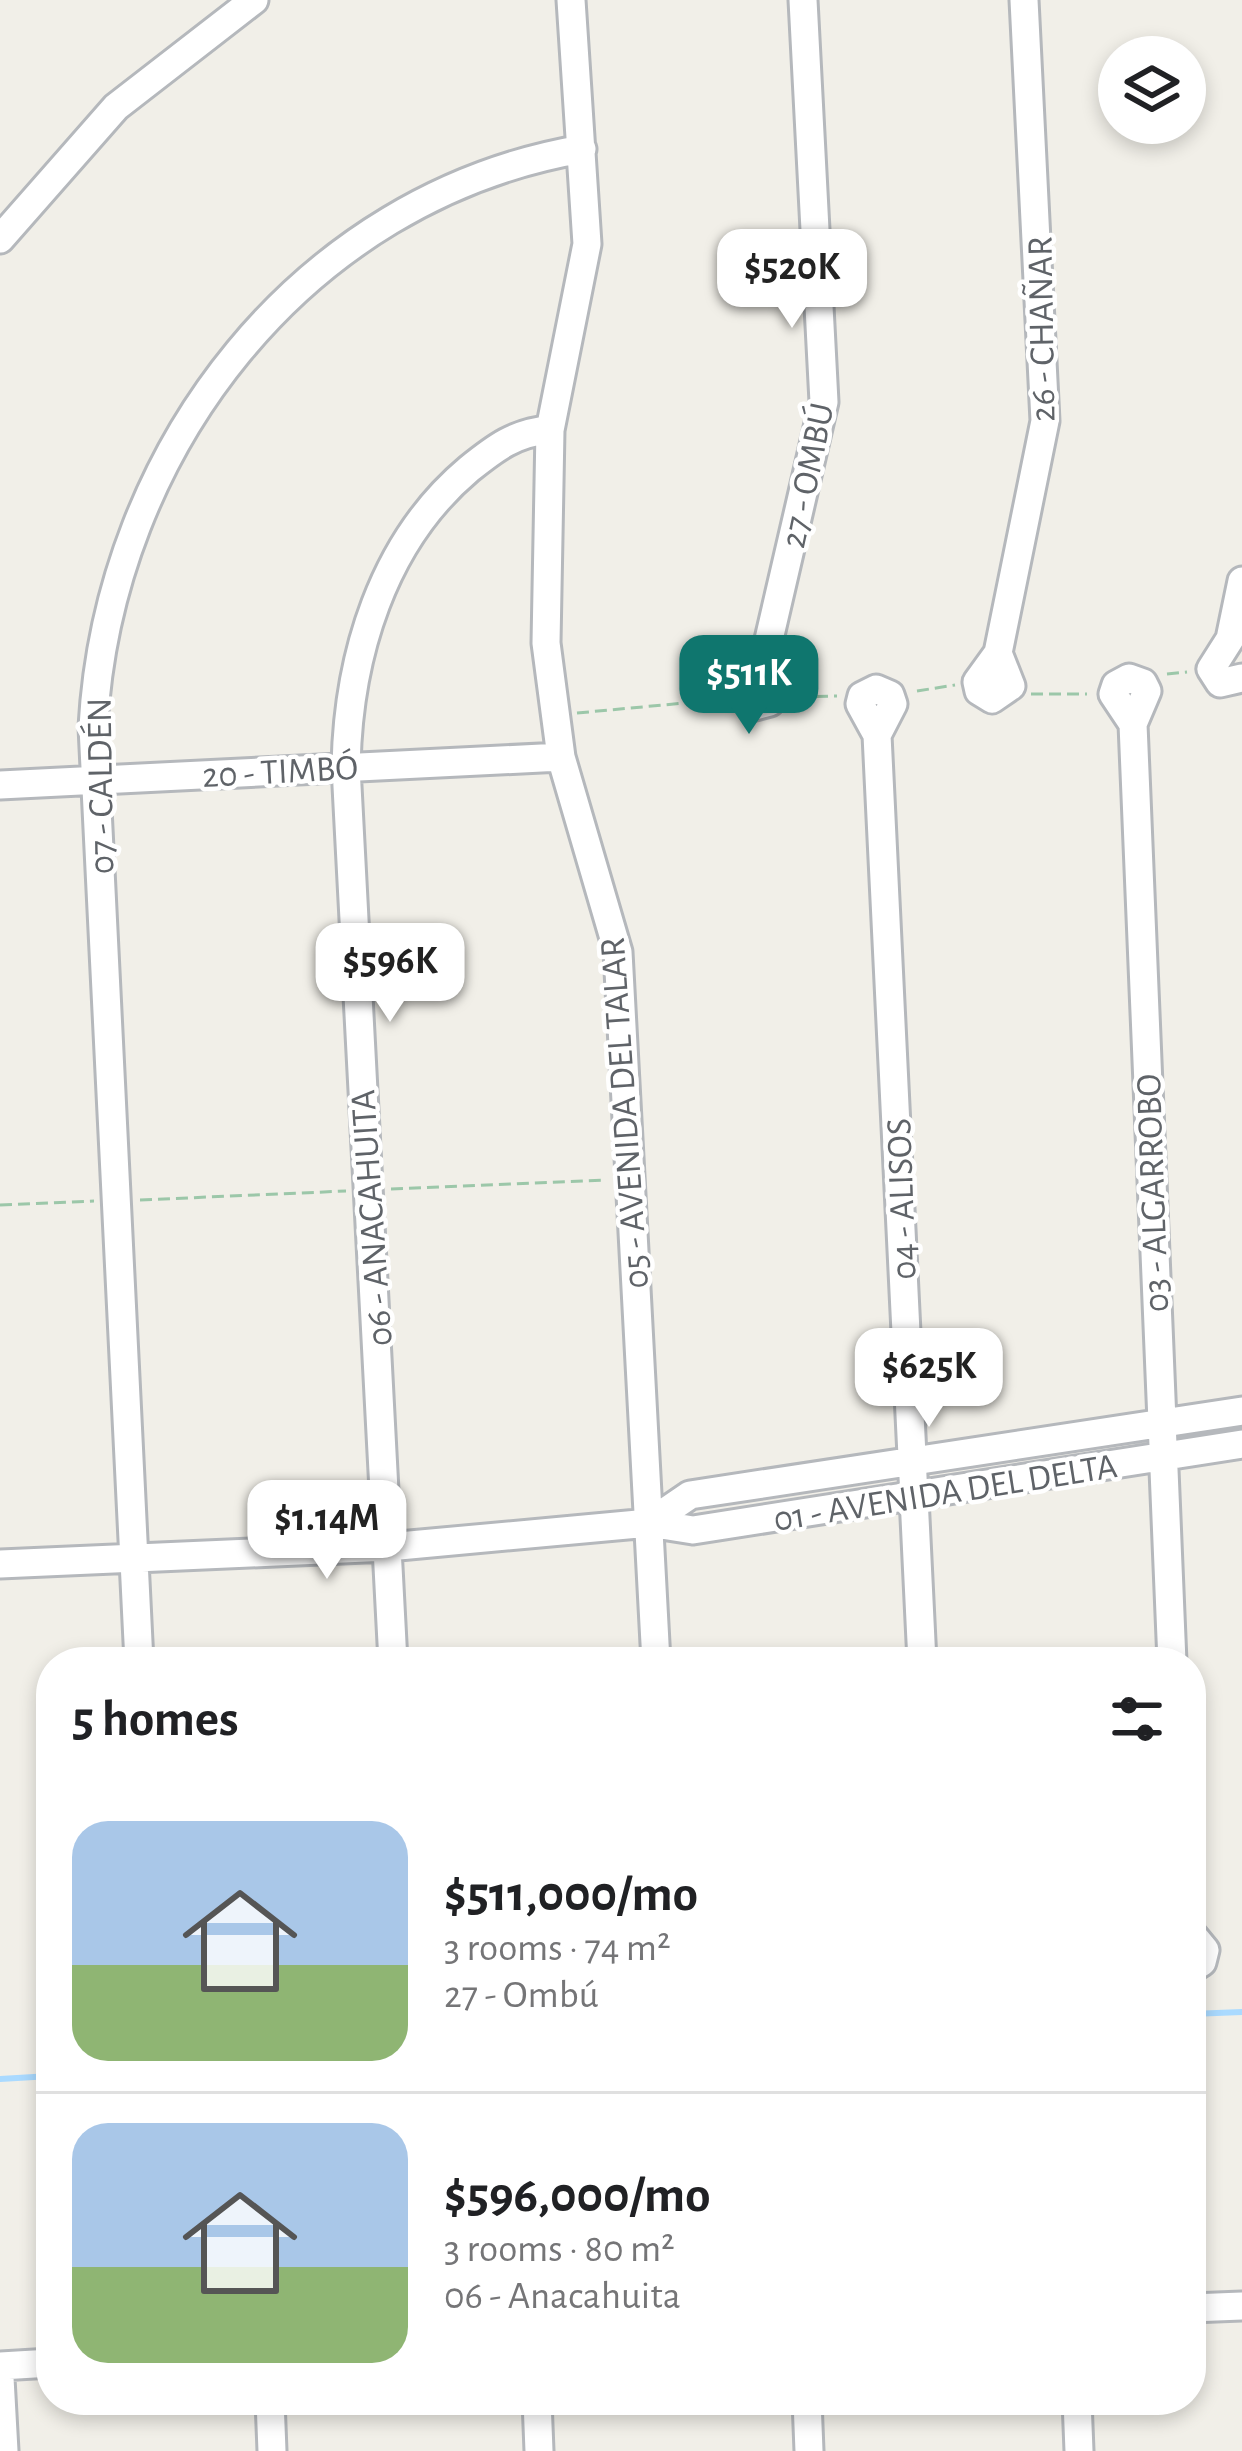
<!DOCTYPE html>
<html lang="en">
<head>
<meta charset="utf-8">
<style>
  body { margin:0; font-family:"Alegreya Sans",sans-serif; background:#f6f6f6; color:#202124; height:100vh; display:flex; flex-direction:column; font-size:45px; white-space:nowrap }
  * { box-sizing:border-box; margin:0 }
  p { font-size:39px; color:#757577 }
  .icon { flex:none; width:66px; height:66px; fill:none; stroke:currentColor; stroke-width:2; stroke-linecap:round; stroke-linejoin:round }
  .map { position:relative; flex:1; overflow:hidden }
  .details { position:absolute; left:36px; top:1647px; width:1170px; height:768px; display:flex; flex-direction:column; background:#fff; border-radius:48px; box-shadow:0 6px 18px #0003 }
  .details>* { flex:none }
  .buttons { position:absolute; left:1098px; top:36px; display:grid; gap:24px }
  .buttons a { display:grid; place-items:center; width:108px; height:108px; border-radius:50%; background:#fff; box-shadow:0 6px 18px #0003; font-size:60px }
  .price { position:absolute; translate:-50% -102px; padding:0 27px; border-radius:24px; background:#fff; color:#222; font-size:39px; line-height:78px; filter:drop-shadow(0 3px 6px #0008) }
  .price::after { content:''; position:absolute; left:50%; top:72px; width:36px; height:27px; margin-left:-18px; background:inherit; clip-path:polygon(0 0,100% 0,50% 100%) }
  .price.on { background:#0f766e; color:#fff }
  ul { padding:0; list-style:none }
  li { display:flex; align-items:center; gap:36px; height:300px; padding:0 36px }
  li+li { border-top:3px solid #e0e0e0 }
  li span { display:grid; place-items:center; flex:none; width:336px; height:240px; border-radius:36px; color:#555 }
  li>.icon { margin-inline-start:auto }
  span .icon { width:144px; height:144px; fill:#fffc; stroke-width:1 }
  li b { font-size:51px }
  h2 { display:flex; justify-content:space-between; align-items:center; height:144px; padding:0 36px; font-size:51px }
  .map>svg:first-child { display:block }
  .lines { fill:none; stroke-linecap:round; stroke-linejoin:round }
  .stream { stroke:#aadaff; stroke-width:6 }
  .minor-casing { stroke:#b5b8bc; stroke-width:33 }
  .path { stroke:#9cc7a9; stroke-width:3; stroke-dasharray:12 6; stroke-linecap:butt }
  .minor { stroke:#fff; stroke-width:27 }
  .labels { text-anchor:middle; stroke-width:9; stroke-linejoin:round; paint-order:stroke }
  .street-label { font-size:36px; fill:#5f6368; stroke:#fff }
</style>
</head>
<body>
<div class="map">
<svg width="1242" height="2451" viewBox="0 0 1242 2451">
  <rect width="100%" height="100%" fill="#f1efe8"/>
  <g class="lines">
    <path class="stream" d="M1191,2014L1242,2012
      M0,2079L51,2076"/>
    <g class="minor-casing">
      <path id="minor" d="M571,0L587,244L550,430L546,643L561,757L618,952L656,1662
        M0,239L116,107L254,0
        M1242,581L1230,639L1211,669L1220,683L1242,678
        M998,653L1011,686L992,699L979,691L977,682L998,653L1045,421L1024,0
        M764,661L824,402L803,0
        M764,661L775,695L770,702L755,706L742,697L741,688Z
        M1129,678L1143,683L1147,691L1133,724L1113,694L1116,685Z
        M876,689L890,695L893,704L877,735L860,704L862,696Z
        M1133,724L1172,1662
        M877,735L922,1662
        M0,785L561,757
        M649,1523L690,1495L1242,1411
        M0,1564L388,1547L649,1523L693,1530L1242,1444
        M139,1662L93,727C108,449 303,197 582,149
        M393,1662L346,767C348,657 382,542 469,469C495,448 516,432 550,430
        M1191,1933L1205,1950L1202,1962L1191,1969
        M1191,2308L1242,2306
        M0,2366L51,2363
        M0,2378L4,2451
        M270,2400L272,2451
        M537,2400L539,2451
        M807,2400L809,2451
        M1077,2400L1079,2451"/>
    </g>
    <path class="path" d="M1167,674L1187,672
      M917,691L955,685
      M1031,694H1087
      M798,697L837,696
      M577,713L717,700
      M391,1189L604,1180
      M140,1200L346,1191
      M0,1205L94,1201"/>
    <use href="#minor" class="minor"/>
  </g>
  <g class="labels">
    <g class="street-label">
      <text transform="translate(1040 329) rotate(-91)" y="13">26 - CHAÑAR</text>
      <text transform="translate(806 475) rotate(-78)" y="13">27 - OMBÚ</text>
      <text transform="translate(280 770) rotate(-3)" y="13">20 - TIMBÓ</text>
      <text transform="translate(99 786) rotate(-91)" y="13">07 - CALDÉN</text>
      <text transform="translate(623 1113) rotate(-94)" y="13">05 - AVENIDA DEL TALAR</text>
      <text transform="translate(1151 1193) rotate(-92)" y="13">03 - ALGARROBO</text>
      <text transform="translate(900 1199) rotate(-92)" y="13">04 - ALISOS</text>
      <text transform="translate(370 1218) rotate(-94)" y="13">06 - ANACAHUITA</text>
      <text transform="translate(945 1491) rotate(-9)" y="13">01 - AVENIDA DEL DELTA</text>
    </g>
  </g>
</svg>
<div class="buttons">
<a><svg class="icon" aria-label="layers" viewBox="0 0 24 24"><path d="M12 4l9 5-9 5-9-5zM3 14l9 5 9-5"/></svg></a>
</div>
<b class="price" style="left:792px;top:331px">$520K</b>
<b class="price on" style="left:749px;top:737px">$511K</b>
<b class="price" style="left:390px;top:1025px">$596K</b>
<b class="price" style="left:929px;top:1430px">$625K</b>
<b class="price" style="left:327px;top:1582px">$1.14M</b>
<section class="details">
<h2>5 homes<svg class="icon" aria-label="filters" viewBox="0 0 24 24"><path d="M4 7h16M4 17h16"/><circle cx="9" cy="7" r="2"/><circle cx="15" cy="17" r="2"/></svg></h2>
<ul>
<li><span style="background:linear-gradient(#a9c7e8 60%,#8fb573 0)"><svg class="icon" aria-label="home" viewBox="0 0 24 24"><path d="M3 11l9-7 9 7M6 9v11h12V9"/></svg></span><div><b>$511,000/mo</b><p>3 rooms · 74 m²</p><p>27 - Ombú</p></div></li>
<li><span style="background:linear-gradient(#a9c7e8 60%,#8fb573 0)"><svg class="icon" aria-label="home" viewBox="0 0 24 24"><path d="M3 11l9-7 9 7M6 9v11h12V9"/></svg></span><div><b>$596,000/mo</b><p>3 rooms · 80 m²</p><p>06 - Anacahuita</p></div></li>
</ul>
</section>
</div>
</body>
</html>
